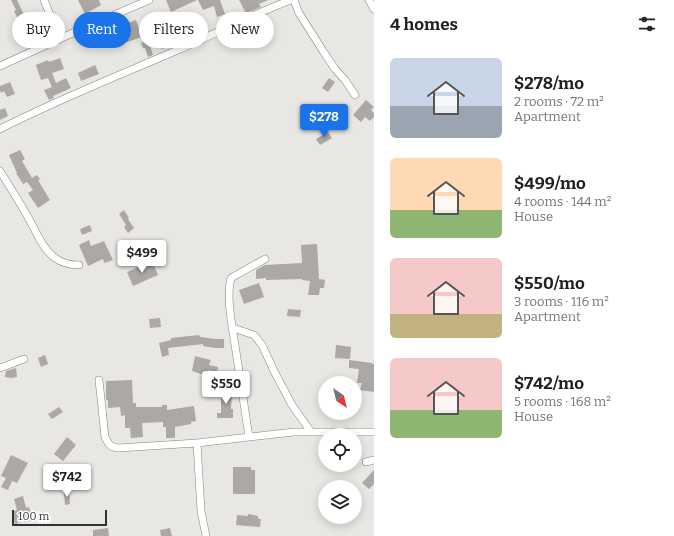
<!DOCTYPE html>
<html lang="en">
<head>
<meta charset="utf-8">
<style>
  body { margin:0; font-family:Bitter,serif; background:#f2f2f2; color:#202124; height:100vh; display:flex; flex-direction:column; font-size:15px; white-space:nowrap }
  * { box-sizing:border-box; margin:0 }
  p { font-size:13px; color:#757577 }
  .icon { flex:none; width:22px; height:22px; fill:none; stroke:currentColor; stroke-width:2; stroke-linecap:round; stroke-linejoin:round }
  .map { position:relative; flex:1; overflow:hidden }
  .side { display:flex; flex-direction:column; background:#fff; width:300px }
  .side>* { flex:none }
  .hud { position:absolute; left:12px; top:12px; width:302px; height:36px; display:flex; gap:8px }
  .needle { width:26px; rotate:145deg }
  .buttons { position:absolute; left:318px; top:376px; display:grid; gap:8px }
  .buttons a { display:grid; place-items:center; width:44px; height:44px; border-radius:50%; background:#fff; box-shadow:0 2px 10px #0003; font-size:20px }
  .scale { position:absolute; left:12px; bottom:10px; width:95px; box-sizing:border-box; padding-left:4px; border:2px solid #323230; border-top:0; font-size:11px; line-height:14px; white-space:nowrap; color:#323230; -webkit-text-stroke:3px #fff; paint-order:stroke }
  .price { position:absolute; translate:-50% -34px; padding:0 9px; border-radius:4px; background:#fff; color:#222; font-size:13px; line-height:26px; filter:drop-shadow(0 1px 2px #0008) }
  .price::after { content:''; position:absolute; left:50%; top:24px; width:12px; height:9px; margin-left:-6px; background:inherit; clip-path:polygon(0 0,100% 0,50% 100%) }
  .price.active { background:#1a73e8; color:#fff }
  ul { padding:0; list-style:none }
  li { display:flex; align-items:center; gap:12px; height:100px; padding:0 16px }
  li span { display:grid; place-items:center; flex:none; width:112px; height:80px; border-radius:6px; color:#555 }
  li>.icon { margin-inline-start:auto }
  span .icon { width:48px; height:48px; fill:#fffc; stroke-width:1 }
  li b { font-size:17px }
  h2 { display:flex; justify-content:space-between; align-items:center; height:48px; padding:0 16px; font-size:17px }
  .chip { padding:0 14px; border-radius:18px; background:#fff; box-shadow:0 2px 10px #0003; font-size:14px; line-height:36px }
  .chip.active { background:#1a73e8; color:#fff }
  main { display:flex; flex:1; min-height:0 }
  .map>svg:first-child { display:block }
  .building { fill:#aba8a5 }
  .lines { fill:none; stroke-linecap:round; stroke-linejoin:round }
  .minor-casing { stroke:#858380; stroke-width:8 }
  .minor { stroke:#fff; stroke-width:7 }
</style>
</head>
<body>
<main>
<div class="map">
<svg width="374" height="536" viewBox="0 0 374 536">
  <rect width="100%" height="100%" fill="#e8e7e3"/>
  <path class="building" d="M11,0H17L27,21L39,15L46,28L27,37L14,11L16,10Z
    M78,0H99L101,5L85,14Z
    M166,0H197L171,12Z
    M198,0H220L225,14L217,17L214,6L203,10Z
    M239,0H268L259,4L261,7L246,13Z
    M201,17L206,28L198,32L192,21Z
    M136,20L142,37L121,44L115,28Z
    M184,24L190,35L178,42L162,49L158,40L163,37L164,39L177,33L175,29Z
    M152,39L153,44L150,46L153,55L148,57L145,48H143L141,43Z
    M60,58L64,69L52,73L56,83L66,78L71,88L53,96L54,98L49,100L44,90L52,87L48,78L41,80L36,65L48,60L49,62Z
    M95,65L99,74L81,81L78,73Z
    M329,78L335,82L328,92L322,88Z
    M10,82L15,94L7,97L4,91L1,93L0,90V86Z
    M366,100L374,107L371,110L374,113V117L370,121L365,117L361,122L353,115Z
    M5,108L8,116L0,120V110Z
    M328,132L332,138L320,145L316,139Z
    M20,150L25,159L22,161L32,178L37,175L40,179L38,180L50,200L38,208L28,193L33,190L27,182L23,184L16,173H17L9,155Z
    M124,210L129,218L128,219L134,228L128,233L124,227L126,225L119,214Z
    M90,225L92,231L82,235L80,229Z
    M89,240L91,246L104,241L113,260L104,263L103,259L88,266L79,245Z
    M317,244L319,279L325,280L324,288H320L319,295H308L310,281L302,280V279L266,280V278L256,279V270L265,265L302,263L301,245Z
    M152,261L158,275L133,286L127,272Z
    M259,283L264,297L244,304L239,290Z
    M288,309L301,310L300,317L287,316Z
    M160,318L161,327L150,328L149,319Z
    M199,335L200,337L216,339H224V348H215L203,346V344L168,348L169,355L162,357L159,343L171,340V338Z
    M336,345L351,347L350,359L335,358Z
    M45,355L48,364L41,367L38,358Z
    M195,356L211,360L209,365L218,367L217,372L208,370L207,376L192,371Z
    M349,360L372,363V364H374V392L360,390L362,383H357L359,369L349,368Z
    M16,368L17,377L11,378L5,377L6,371Z
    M132,380L133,403H136V407H162V405H167V410L194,406L196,421L191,422V424L175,427V438H166V427H163V422L142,423L143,437L131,438L130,428H125V415L121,416L120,407L108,408V400H106V381Z
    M218,391L232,392L231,409H233V418H217V413H221V397H217Z
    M59,407L63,412L52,419L48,414Z
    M67,437L76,445L63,461L54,454Z
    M11,455L28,463L17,483L12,481L8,490L1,487L6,478L1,476Z
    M233,467H251V470H255V494H233Z
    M374,470V484L369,489L362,483Z
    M64,492H69L70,504L65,505Z
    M23,496L26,508L29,507L32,520L15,524L12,512L17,510L14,499Z
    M248,514L258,516V519H261L260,527L236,525L237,515L248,516Z
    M108,528L109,536H93V530Z
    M170,528L172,536H161L160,530Z"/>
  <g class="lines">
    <g class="minor-casing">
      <path id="minor" d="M44,0L60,39
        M294,0L299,13L323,51L335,69L345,80L355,95
        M369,0L374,9
        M0,66L77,31L149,0
        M0,129C59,99 120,75 180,49C217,33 253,14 291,0
        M0,171C10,187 20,203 29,219C37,233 42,248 55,258C62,263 70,265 79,265
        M233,328L254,335L262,345L275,373L292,405L311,432
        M0,368L24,359
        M99,380L105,437C109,444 109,447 118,448L197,443
        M249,437C244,406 240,376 235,345C232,325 226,297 231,278L265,259
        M366,462L374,460
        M206,536L201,511L197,443L294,432H374"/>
    </g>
    <use href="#minor" class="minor"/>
  </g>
</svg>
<div class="buttons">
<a><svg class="needle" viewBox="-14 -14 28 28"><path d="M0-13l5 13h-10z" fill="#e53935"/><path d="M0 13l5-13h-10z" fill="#757577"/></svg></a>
<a><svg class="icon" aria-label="locate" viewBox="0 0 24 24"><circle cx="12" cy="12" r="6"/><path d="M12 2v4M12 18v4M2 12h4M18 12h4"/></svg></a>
<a><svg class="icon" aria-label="layers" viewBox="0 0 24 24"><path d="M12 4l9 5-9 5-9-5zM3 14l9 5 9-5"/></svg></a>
</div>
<div class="scale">100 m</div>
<b class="price active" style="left:324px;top:138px">$278</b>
<b class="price" style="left:142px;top:274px">$499</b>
<b class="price" style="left:226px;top:405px">$550</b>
<b class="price" style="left:67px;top:498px">$742</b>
<div class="hud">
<a class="chip">Buy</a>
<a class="chip active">Rent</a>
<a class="chip">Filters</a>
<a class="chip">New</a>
</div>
</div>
<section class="side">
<h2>4 homes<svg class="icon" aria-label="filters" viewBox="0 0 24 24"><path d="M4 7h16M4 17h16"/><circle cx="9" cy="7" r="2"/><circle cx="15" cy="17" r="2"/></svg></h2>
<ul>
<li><span style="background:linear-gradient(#c9d6e8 60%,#9aa5b1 0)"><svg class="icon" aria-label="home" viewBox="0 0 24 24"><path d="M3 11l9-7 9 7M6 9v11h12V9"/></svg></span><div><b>$278/mo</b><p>2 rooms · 72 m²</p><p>Apartment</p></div></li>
<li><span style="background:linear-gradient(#ffd9b3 65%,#8fb573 0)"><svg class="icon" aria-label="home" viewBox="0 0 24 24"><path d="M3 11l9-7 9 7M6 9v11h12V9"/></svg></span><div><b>$499/mo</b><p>4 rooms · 144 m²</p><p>House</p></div></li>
<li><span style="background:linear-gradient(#f6c9c9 70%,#c2b280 0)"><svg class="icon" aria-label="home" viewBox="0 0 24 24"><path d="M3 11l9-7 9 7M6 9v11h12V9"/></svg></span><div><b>$550/mo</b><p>3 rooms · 116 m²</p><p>Apartment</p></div></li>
<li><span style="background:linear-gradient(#f6c9c9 65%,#8fb573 0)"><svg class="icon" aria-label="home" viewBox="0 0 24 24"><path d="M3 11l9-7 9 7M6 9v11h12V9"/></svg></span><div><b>$742/mo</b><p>5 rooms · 168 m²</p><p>House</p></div></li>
</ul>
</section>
</main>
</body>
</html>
